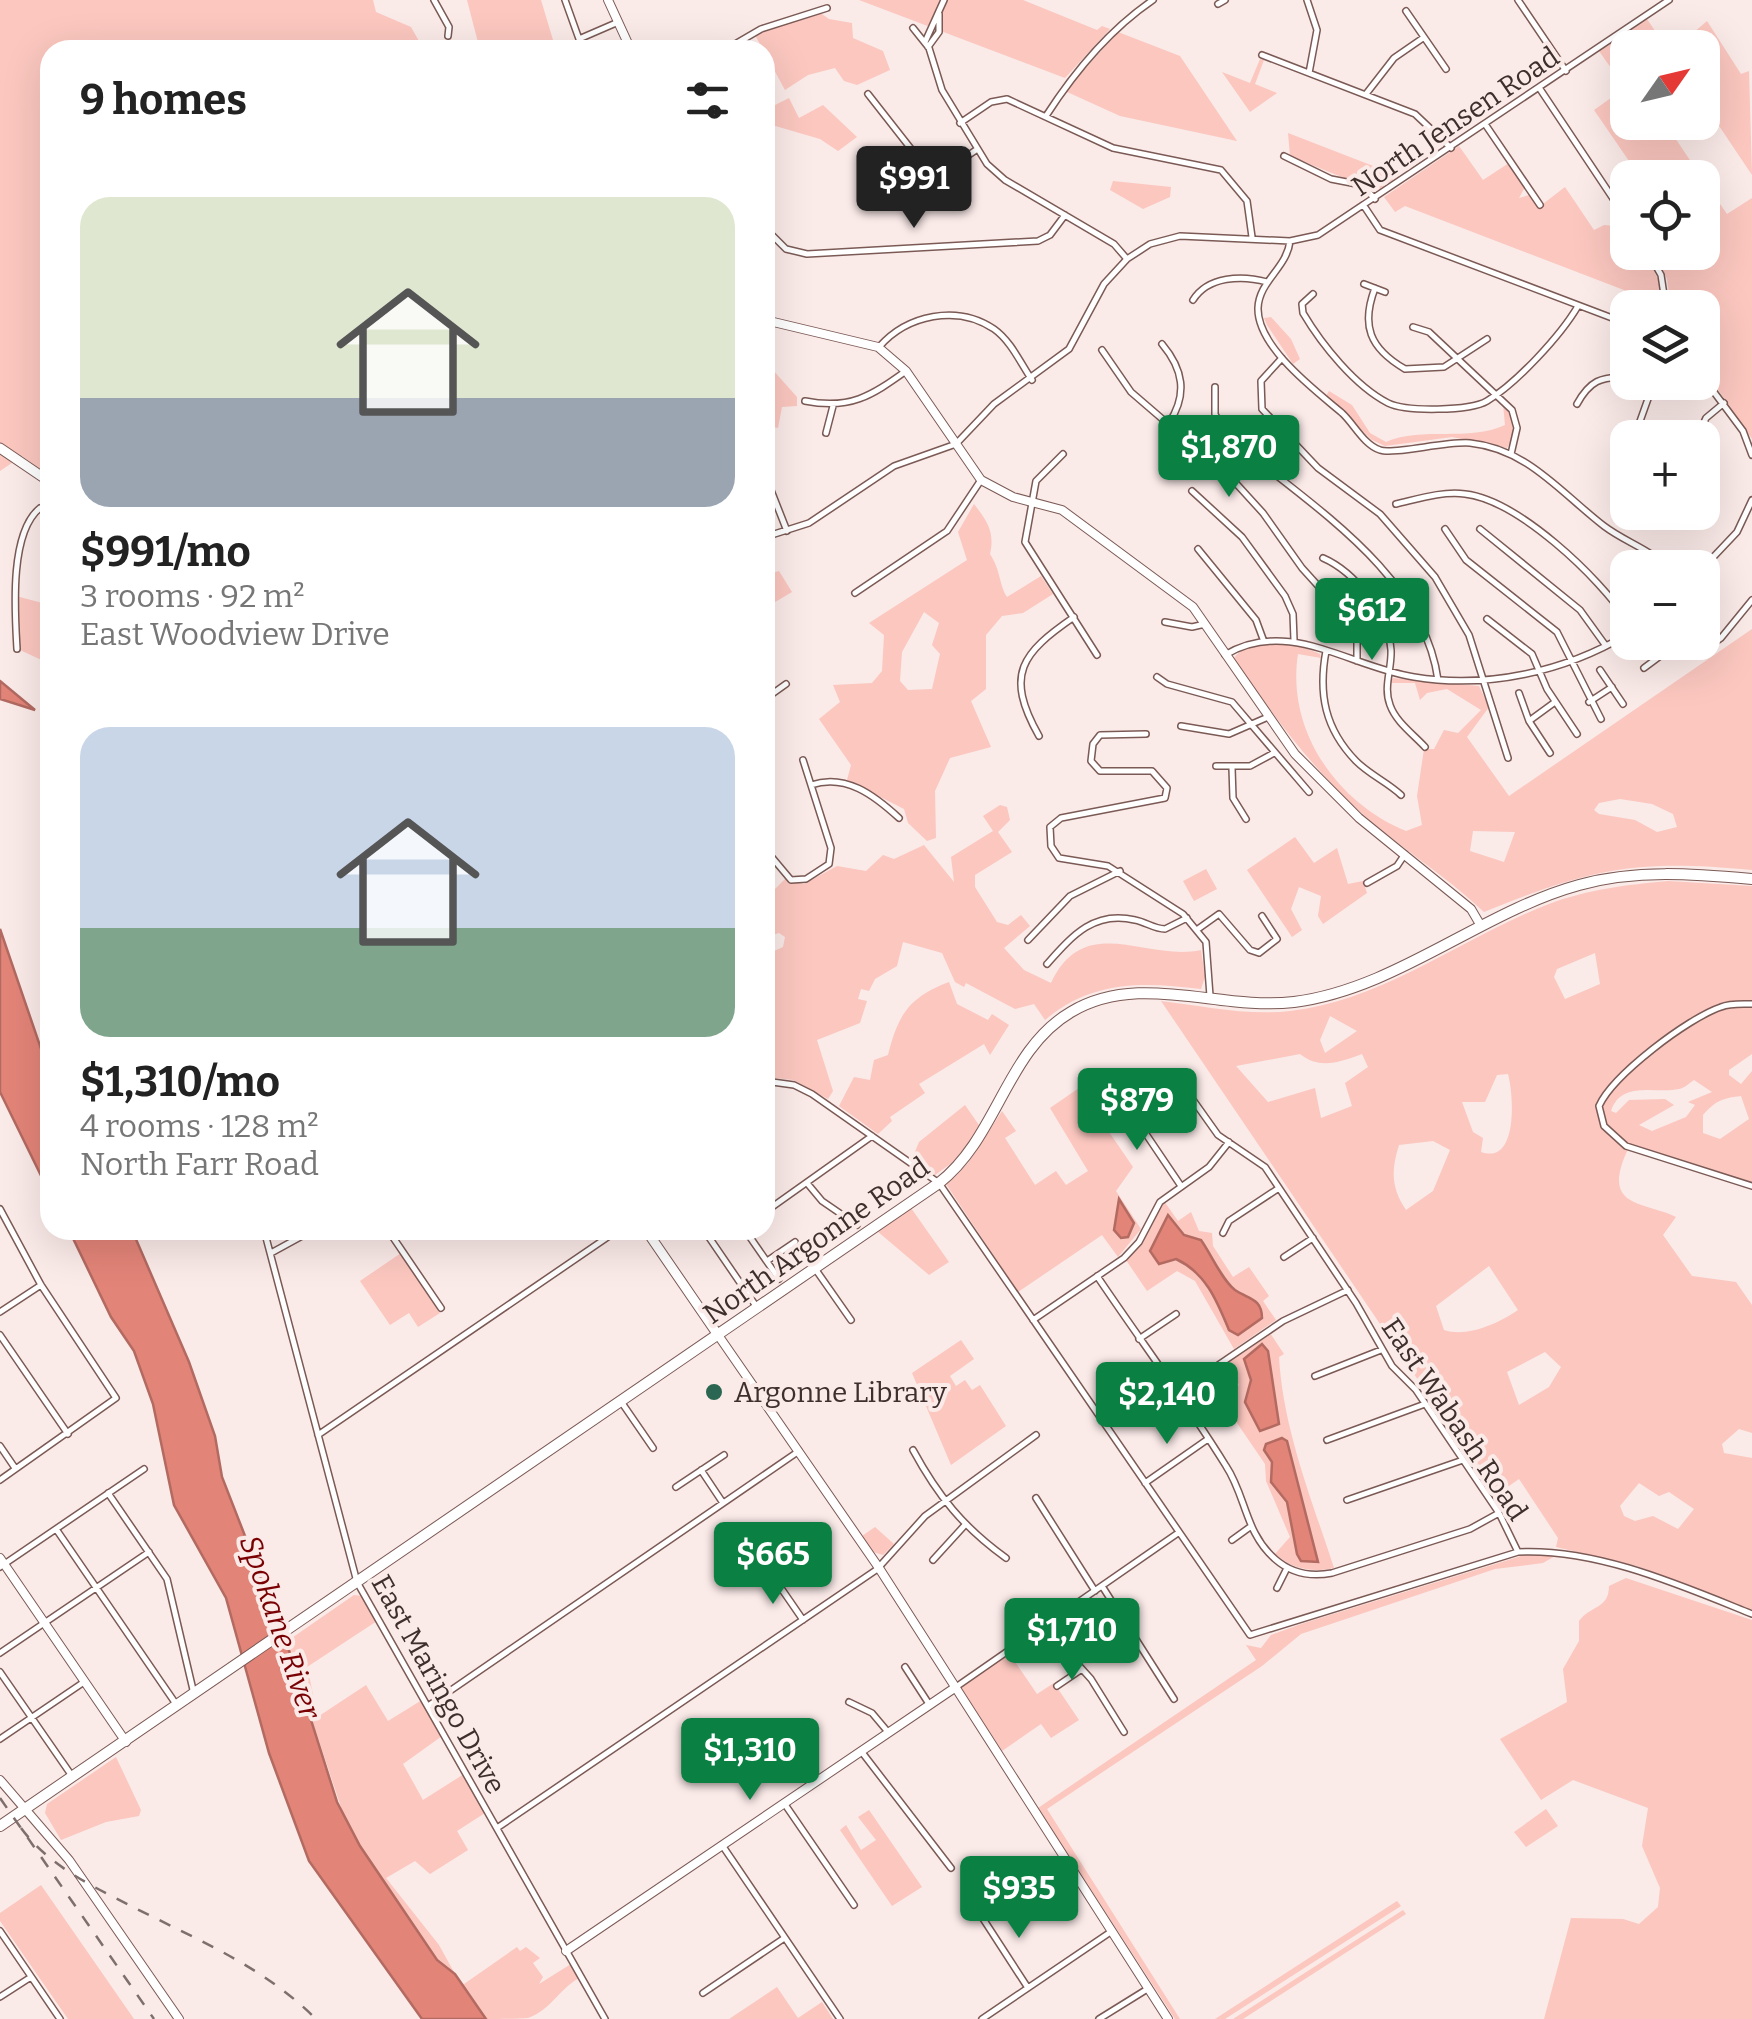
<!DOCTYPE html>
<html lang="en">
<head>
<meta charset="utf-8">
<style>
  body { margin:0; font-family:Bitter,serif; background:#f2f2f2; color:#222; height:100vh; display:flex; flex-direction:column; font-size:38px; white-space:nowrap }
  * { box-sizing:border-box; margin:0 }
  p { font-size:32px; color:#767676 }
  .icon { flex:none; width:55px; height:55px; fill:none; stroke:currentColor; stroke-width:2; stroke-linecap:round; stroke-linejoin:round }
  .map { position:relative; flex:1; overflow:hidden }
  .side { position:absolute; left:40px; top:40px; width:735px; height:1200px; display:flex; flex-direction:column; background:#fff; border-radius:30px; box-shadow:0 10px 40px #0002 }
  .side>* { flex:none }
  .needle { width:65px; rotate:56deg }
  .controls { position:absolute; left:1610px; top:30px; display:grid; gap:20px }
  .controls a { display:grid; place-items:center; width:110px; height:110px; border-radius:20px; background:#fff; box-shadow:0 10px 40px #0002; font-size:50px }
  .price { position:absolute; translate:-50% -85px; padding:0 22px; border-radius:10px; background:#0b8043; color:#fff; font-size:32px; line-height:65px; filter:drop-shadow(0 2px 5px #0008) }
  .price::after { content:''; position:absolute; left:50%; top:60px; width:30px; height:22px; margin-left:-15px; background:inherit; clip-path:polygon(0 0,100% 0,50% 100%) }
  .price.active { background:#222; color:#fff }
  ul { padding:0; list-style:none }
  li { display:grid; align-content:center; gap:20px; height:530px; padding:0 40px }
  li span { display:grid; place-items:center; height:310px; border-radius:30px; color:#555 }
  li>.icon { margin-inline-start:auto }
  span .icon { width:180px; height:180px; fill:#fffc; stroke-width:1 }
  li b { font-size:42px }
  h2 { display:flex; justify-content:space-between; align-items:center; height:120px; padding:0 40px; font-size:42px }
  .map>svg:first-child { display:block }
  .green { fill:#fbc7bf; fill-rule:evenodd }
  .water { fill:#e38478; stroke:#b26a61; stroke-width:2.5 }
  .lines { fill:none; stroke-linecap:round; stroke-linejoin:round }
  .minor-casing { stroke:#7b5a55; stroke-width:8 }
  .tertiary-casing { stroke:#7b5a55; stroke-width:10 }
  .secondary-casing { stroke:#7b5a55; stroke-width:11 }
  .primary-casing { stroke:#7b5a55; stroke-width:12 }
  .minor { stroke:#fff; stroke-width:5 }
  .tertiary { stroke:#fff; stroke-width:8 }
  .secondary { stroke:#fff; stroke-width:9 }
  .primary { stroke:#fff; stroke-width:10 }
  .rail { stroke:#7e6f6c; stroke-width:2.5; stroke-dasharray:12 12; stroke-linecap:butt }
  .poi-dot { fill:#2a6651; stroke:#faeae8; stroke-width:4 }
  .labels { text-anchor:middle; stroke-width:8; stroke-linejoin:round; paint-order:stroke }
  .street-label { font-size:28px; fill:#3e2f2c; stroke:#faeae8 }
  .poi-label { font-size:28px; fill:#3e2f2c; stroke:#faeae8; text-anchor:start }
  .water-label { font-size:30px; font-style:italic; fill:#790003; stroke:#faeae8 }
</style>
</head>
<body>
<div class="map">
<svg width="1752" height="2019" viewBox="0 0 1752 2019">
  <rect width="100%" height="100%" fill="#faeae8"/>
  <path class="green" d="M0,0H373L376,12L411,27L424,50H50V476L22,456L0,471Z
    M467,0H541L556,50H480Z
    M859,0H1023L1097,30L1102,26L1110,29L1065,78Z
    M819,12L829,19L852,23L853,38L883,51L890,70L857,85L844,81L835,68L808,75L785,90L755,35Z
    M1647,19L1666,47L1628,48V122L1665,123L1702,178L1684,174L1640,177L1594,110L1625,88L1599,51Z
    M1707,21L1741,74L1749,71L1752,175L1703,102L1702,48L1691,47L1685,40Z
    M1118,32L1180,56L1237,141L1120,116L1065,91Z
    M1260,59L1264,60L1255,84L1277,93L1250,112L1222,72L1250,83Z
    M789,98L799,118L823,105L857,137L838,151L820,139L765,123V110Z
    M1288,133L1399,176L1376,191L1290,156Z
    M1459,146L1483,180L1509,163L1525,187L1519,198L1529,195L1539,207L1565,187L1594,230L1604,225L1627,227L1624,238L1628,252L1645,253L1659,281L1663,305L1405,206L1395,212L1384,197Z
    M1702,178L1727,214L1752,198V439L1703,368L1702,308L1671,307L1667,279L1655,253L1692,256L1691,253L1702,252Z
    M1113,181L1171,187L1170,197L1143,209L1110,190Z
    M1271,317L1291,339L1300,359L1293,364L1267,325L1264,318Z
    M772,369L797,397V406L782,407L778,428L765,425V375Z
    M1329,391L1352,405L1370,433L1386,442C1423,426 1469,442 1505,425L1503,404C1514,417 1518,435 1507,448L1452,437L1385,446L1372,440L1326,396Z
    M974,504C987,521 995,532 990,554C1001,571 999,585 1007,597L1041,576L1053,594L1023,613L1002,616L986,635V689L971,701L991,747L950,758L935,791L936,838L927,841L908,823L904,809L847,780L851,765L819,719L840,702L833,685L872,683L882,671L884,635L869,623L967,560L958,532ZM924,612L939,623L932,645L940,654L932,689L908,690L900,681L902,652Z
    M779,571L792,592L765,608V575Z
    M16,596L50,605V664L20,650Z
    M1752,629V870C1635,859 1592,868 1484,912C1444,874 1397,846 1357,809C1308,763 1271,713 1234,658C1253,634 1295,643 1320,654L1321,658L1298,654C1286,730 1337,803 1406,831L1422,825L1417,796L1424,749H1434L1444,730L1458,733L1481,710L1447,689L1427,693L1420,700L1415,683H1390L1393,678L1479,686L1489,707L1467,737L1509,796ZM1620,799L1652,804L1673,814L1677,827L1657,832L1635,820L1599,814L1594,810L1599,803ZM1473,831L1515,832L1504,862L1470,851Z
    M1000,805L1007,807L1010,820L998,832L1012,852L975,875V887L997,922L1008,925L1021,915L1030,926L1004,948L1024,970L1051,983C1085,911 1146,962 1201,950L1205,977L1201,989C1143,982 1092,980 1045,1020L1034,1004L1015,1009L966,983L964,987L955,982L942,953L903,942L897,966L875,979L869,991L861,989L858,999L867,1001L860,1023L817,1040L833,1091L828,1099L793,1080L765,1077V955L783,947L785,937L779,933L765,937V899L785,879L804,884L837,866L866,871L883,855L894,859L924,845L954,882L951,857L993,831L983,816Z
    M1295,837L1314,863L1337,848L1348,884L1363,881L1367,893L1323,924L1318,916L1321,896L1299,887L1291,909L1302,930L1292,937L1247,870Z
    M1206,869L1217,889L1194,901L1183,881Z
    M1668,881L1752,886V1054L1729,1070V1075L1741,1084L1752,1071V1188L1628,1149C1600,1209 1643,1201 1676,1217L1663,1235L1692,1276L1736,1282L1752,1305V1433L1739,1429L1722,1444L1724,1453L1752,1458V1610L1637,1566L1556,1547L1558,1538L1519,1479L1496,1495L1161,1001C1203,1006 1247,1016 1290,1011C1383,1001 1463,937 1549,904C1589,889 1626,885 1668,881ZM1595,953L1600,984L1565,999L1554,977L1557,969ZM1330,1016L1357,1031L1325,1053L1320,1040ZM1300,1054C1320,1070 1340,1062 1362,1054L1368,1067L1345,1083L1352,1106L1321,1118L1315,1088L1268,1102L1236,1066ZM1508,1074C1514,1096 1518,1165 1481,1152L1483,1138L1473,1132L1462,1102H1485L1497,1075ZM1694,1080L1712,1092L1688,1102L1695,1105L1686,1117L1652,1131L1639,1125L1674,1105L1665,1099L1629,1100L1616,1113L1611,1111C1621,1080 1656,1094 1679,1089C1685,1088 1689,1083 1694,1080ZM1741,1096L1749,1119L1720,1139L1703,1133V1115C1715,1101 1723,1098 1741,1096ZM1433,1141L1450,1150L1433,1191L1406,1210C1391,1188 1391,1170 1399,1145ZM1489,1266L1518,1310C1499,1323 1467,1338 1444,1330L1436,1306ZM1545,1352L1561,1367L1549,1387L1519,1405L1507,1372ZM1639,1483L1659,1496L1669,1492L1694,1509L1678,1529L1653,1516L1635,1521L1624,1516L1620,1506Z
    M949,982L957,1004L988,1020L992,1014L1009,1025L990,1055L984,1044L919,1084L925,1093L890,1117L892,1121L878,1134L839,1106L854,1077L870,1080L874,1060L888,1055C898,1015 909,997 949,982Z
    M1079,1088L1133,1167L1116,1191L1141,1229L1118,1257L1102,1235L1018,1292L946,1184L968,1163L1002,1111L1016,1131L1005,1138L1035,1185L1056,1171L1066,1185L1088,1171L1050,1108Z
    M965,1105L981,1128L953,1162L935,1175L912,1159L919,1142Z
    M1164,1201L1178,1221L1191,1212L1199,1231L1212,1233L1213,1246L1233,1277L1249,1267L1269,1296L1263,1301L1276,1320L1234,1349L1195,1281L1177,1271L1147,1291L1126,1260L1140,1245Z
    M911,1208L949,1262L929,1275L877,1231Z
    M401,1253L440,1313L418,1327L409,1313L390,1325L360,1281Z
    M1270,1333L1284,1354L1279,1357C1283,1429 1312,1500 1334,1568C1311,1573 1293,1569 1275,1554L1290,1537L1266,1481L1265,1464L1220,1398L1239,1385L1225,1364Z
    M961,1340L974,1359L950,1376L956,1386L965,1380L972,1390L980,1385L1006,1426L951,1465L912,1373Z
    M875,1527L894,1544L883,1555L873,1552L862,1536Z
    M1528,1554L1555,1556L1543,1563L1495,1569L1301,1634L1262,1666L1047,1809L1180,2019H1175L1038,1808L1256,1660L1246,1645L1261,1648L1271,1635L1304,1623Z
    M1626,1578L1752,1620V2019H1544L1571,1918L1623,1919L1639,1924L1658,1907L1660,1888L1642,1846L1648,1808L1573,1780L1541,1800L1500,1739L1567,1702L1563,1669L1579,1641V1621C1591,1605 1609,1609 1609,1586Z
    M354,1595L362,1596L377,1621L307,1667L316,1707L313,1720L366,1685L388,1721L422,1700L442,1736L403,1764L423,1800L464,1774L485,1813L457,1831L468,1850L430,1874L415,1861L386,1878L439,1945L455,1974L437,1960L347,1825L286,1642Z
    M1009,1653L1037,1694L1054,1683L1079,1720L1051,1738L1041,1724L1002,1751L960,1686Z
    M116,1757L141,1810L139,1816L106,1822L61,1840L45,1813L47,1804Z
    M1546,1809L1558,1826L1526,1847L1514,1832Z
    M869,1810L922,1887L892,1906L840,1830L846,1825L861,1850L876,1840L858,1817Z
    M41,1885L134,2019H68L0,1921V1913Z
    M1397,1901L1401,1906L1225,2019H1215Z
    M1403,1910L1406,1914L1243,2019H1233Z
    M517,1947L520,1951L526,1947L540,1958L533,1963L543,1977L539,1984L571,1964L579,1978C558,1990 551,2010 528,2018C517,2019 498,2019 486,2019L458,1982L464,1984Z
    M777,1987L798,2018L822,2002L833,2019H729Z"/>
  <path class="water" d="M0,681L35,710L0,699Z
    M0,929L50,1075V1194L0,1092Z
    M1119,1199L1134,1223L1128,1237L1121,1238L1114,1230Z
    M1168,1215L1184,1235L1201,1240C1211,1254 1222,1280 1235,1290C1248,1299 1262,1298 1262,1318L1238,1335L1229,1330C1217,1301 1206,1273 1176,1259L1159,1264L1150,1251Z
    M69,1230H132L189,1362L215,1436L222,1477L286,1641L337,1802L360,1846L437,1960L455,1974L486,2019H422L309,1861L269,1753L226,1598L174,1505L153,1404L134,1351L111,1317Z
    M1262,1344L1268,1351L1279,1424L1260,1431L1245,1402L1251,1380L1244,1359Z
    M1282,1438L1287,1441L1318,1562L1301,1561L1297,1554L1287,1502L1271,1482L1272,1462L1264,1450L1266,1444Z"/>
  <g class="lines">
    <g class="minor-casing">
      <path id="minor" d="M434,0L449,27L448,36
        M565,0L579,39L616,23
        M1307,0L1317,30L1309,73
        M1518,0L1566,71
        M1218,4L1225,0
        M1406,11L1446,69
        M913,28L929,48L942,90L987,164L1005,180L1114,244L1127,259
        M925,42L944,0
        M928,47L939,32V14
        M725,50L761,29L827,8
        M1262,55L1415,114L1451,148
        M1540,89L1628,221
        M868,94L919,159C943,173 955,165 976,150
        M1366,94L1394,58L1423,38
        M1046,116C1075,71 1109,30 1153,0
        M960,123L991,102L1007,99L1113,148L1221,170L1247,201L1252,237
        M1485,124L1540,205
        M1284,156L1331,179L1362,185L1375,199
        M1364,206L1380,230L1628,324
        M765,228L786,249L807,254L1038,241L1050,235L1065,215
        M1290,241C1287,268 1259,281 1258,308C1257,347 1316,391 1342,413C1354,424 1364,445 1380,450C1393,455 1446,441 1470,443C1528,449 1561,493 1604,526C1625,542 1650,549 1668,568
        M1648,252L1661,275L1666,308
        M1364,284L1385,292
        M1375,288C1361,325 1369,348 1405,369L1444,367L1487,339
        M1313,294L1302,304L1303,313C1322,345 1355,386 1388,403C1406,412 1470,411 1487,401C1517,383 1561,335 1578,306
        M1193,300C1208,276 1242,275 1267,282
        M1413,327L1429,332L1512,410L1517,428L1511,454
        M1162,344C1183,369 1188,394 1169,423
        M879,347C907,315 957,304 994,329C1011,341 1021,364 1032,380
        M1102,350L1131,392L1232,479L1263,513L1302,568L1349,620L1357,639V661
        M1282,358L1261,381L1262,409L1318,468L1380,514L1435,577L1469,635L1508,758
        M1702,376L1743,431L1752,455
        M1215,387V414L1225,434C1303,501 1423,570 1438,680
        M805,401C850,410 871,396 906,371
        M1577,404C1589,382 1601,375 1628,378
        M826,433L833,406
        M1634,438L1654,382
        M1697,438L1706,418L1724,403
        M1063,454L1036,481L1025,542L1097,655
        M1626,459L1628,455
        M765,475L787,531
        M1192,491L1242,537L1285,596L1293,614L1294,640
        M1396,504C1418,499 1442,491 1465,494C1518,500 1599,577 1628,621
        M1668,517L1670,512
        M1445,529L1466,560L1557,632L1601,719
        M1480,529L1580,610L1606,646
        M765,537L809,523L894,466L956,444L994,404L1069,349L1104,284L1127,259L1150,244L1180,236L1290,241L1318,235L1669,0
        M1198,549L1256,620L1263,639
        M1323,558C1355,572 1388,614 1391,650C1392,669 1383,687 1390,705C1396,722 1413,734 1425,747
        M1702,569L1737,532L1752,500
        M855,593L947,531L981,480
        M1487,619L1532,654L1547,689L1577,734
        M1165,622L1192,627L1205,624
        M1685,642L1694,648H1707L1721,638L1752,600
        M17,649C15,613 9,533 40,508L50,506
        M1326,651C1318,694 1325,729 1356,761C1370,775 1387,782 1401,795
        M1225,655C1288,617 1350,667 1414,677C1487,689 1564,672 1628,634
        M1644,668L1679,642
        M1600,670L1623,704
        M1157,677L1167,684L1232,702L1309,792
        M1519,693L1529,721L1550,753
        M765,699L786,684
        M1589,702L1612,687
        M1529,721L1555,702
        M1181,726L1229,734L1268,717
        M1146,734L1100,735L1093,744L1091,761L1100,771H1152L1167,788L1165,798L1061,818L1050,827L1051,846L1059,858L1108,866L1183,914L1206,942L1210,996
        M1039,736C1004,674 1022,653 1074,617
        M1216,766H1250L1274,753
        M1232,768L1233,798L1246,819
        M811,785C845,773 874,795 899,818
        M765,849L791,880L806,879L829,864L831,848L803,760
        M1367,883L1397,866L1405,854
        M1198,929L1219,914L1250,950L1259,953L1277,939L1262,916
        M1028,940L1070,896L1120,871
        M1047,964C1072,936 1094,910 1135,920C1146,922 1154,929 1165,929L1187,918
        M1752,1004C1742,1004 1730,1003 1721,1007C1688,1018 1613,1075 1599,1106L1604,1126L1626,1146L1752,1186
        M1176,1076L1218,1135L1265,1167L1356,1303L1392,1366L1416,1390L1499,1513L1518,1552
        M765,1081L794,1085L812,1094L939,1183L1250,1635L1518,1552C1596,1548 1680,1585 1752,1614
        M1123,1100L1181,1186
        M807,1183L822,1201L857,1225
        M0,1209L41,1285L116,1398L0,1480
        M765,1212L872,1136
        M264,1230L357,1582L605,2019
        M388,1230L441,1308
        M704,1230L756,1306
        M745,1230L779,1279
        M735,1233L739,1230
        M1223,1233L1229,1221L1279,1188
        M271,1253L313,1230
        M1284,1257L1313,1238
        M767,1261L795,1242
        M816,1270L851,1320
        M1097,1276C1140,1340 1186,1401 1226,1466C1246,1496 1245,1533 1275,1559C1292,1574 1311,1577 1332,1573L1470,1529L1499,1513
        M0,1312L41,1285
        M1033,1320L1124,1258L1139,1242L1160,1202L1209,1167L1229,1142
        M0,1335L68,1434
        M1139,1339L1176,1314
        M1315,1376L1381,1350
        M1177,1393L1283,1321L1348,1290
        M622,1403L653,1448
        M318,1435L618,1230
        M1327,1440L1425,1404
        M0,1446L15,1468
        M913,1450C938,1496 963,1527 1006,1558
        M701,1470L723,1503
        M1145,1483L1208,1439
        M676,1487L724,1455
        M108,1493L167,1579L194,1694
        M1036,1498L1095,1591
        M1347,1500L1463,1460
        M56,1529L176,1704
        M1232,1540L1250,1527
        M933,1560L964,1526
        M0,1567L144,1469
        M879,1567L925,1516L1036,1435
        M772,1575L803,1620
        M1102,1586L1174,1699
        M1277,1588L1287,1568
        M1043,1626L1091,1679L1124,1732
        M0,1653L149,1552
        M905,1667L929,1704
        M0,1672L72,1776
        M1057,1686L1082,1669
        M956,1687L1178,1533
        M849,1702L872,1713L888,1732
        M428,1706L799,1451
        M0,1739L84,1682
        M861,1751L951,1868
        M784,1803L854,1905
        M497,1828L879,1568
        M722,1845L840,2019
        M980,1914L1028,1988
        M0,1931L60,2019
        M703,1993L783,1939
        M0,1997L31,1977
        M982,2019L1112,1931
        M1099,2019L1149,1988"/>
    </g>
    <g class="tertiary-casing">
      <path id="tertiary" d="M608,0L631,50
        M765,320L878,347L906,371L981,480L1013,497L1062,510L1193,607L1295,754L1359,818L1471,909L1481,926
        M718,1335L879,1568L1168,2019
        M0,1558L126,1742
        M0,1780L69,1860L179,2019
        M566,1951L956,1687"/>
    </g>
    <g class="secondary-casing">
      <path id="secondary" d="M0,448L50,482
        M646,1230L718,1335"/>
    </g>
    <g class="primary-casing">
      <path id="primary" d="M0,1826L939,1183C998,1137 1006,1050 1071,1012C1140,971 1219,1011 1294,1002C1396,989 1481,912 1579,885C1636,869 1694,874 1752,879"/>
    </g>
    <use href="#minor" class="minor"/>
    <use href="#tertiary" class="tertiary"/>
    <use href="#secondary" class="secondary"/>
    <use href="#primary" class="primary"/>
    <path class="rail" d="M0,1798L154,2019
      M21,1828C49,1866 92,1886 133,1907C198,1940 264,1967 316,2019"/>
  </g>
  <circle class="poi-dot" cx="714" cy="1392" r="10"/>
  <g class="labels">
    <g class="street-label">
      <text transform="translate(1455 121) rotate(-34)" y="10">North Jensen Road</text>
      <text transform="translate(816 1240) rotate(-35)" y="10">North Argonne Road</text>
      <text transform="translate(1455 1419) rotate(56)" y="10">East Wabash Road</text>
      <text transform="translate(439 1684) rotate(61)" y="10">East Maringo Drive</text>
    </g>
    <g class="poi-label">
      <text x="734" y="1402">Argonne Library</text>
    </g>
    <g class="water-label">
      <text transform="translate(280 1627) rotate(71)" y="10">Spokane River</text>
    </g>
  </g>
</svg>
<div class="controls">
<a><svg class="needle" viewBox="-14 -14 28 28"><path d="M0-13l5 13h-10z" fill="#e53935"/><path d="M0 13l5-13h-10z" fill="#767676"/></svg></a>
<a><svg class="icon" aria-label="locate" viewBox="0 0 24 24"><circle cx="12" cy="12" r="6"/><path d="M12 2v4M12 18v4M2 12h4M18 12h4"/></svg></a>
<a><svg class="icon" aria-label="layers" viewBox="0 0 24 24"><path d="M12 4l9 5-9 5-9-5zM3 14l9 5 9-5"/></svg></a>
<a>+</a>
<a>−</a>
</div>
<b class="price active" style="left:914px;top:231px">$991</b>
<b class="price" style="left:1229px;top:500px">$1,870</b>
<b class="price" style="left:1372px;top:663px">$612</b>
<b class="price" style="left:1137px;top:1153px">$879</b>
<b class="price" style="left:1167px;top:1447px">$2,140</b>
<b class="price" style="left:773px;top:1607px">$665</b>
<b class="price" style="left:1072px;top:1683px">$1,710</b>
<b class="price" style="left:750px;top:1803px">$1,310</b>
<b class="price" style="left:1019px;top:1941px">$935</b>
<section class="side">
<h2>9 homes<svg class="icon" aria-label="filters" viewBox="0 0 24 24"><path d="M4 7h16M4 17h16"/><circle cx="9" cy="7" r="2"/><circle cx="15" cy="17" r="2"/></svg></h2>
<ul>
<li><span style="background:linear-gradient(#dfe7d0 65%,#9aa5b1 0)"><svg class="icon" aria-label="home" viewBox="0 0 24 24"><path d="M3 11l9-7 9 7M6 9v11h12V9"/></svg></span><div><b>$991/mo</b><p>3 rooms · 92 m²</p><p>East Woodview Drive</p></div></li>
<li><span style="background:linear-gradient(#c9d6e8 65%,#7fa58c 0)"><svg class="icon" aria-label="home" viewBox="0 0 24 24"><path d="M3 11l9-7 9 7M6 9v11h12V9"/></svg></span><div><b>$1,310/mo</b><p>4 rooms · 128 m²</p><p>North Farr Road</p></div></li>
</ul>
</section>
</div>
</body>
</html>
